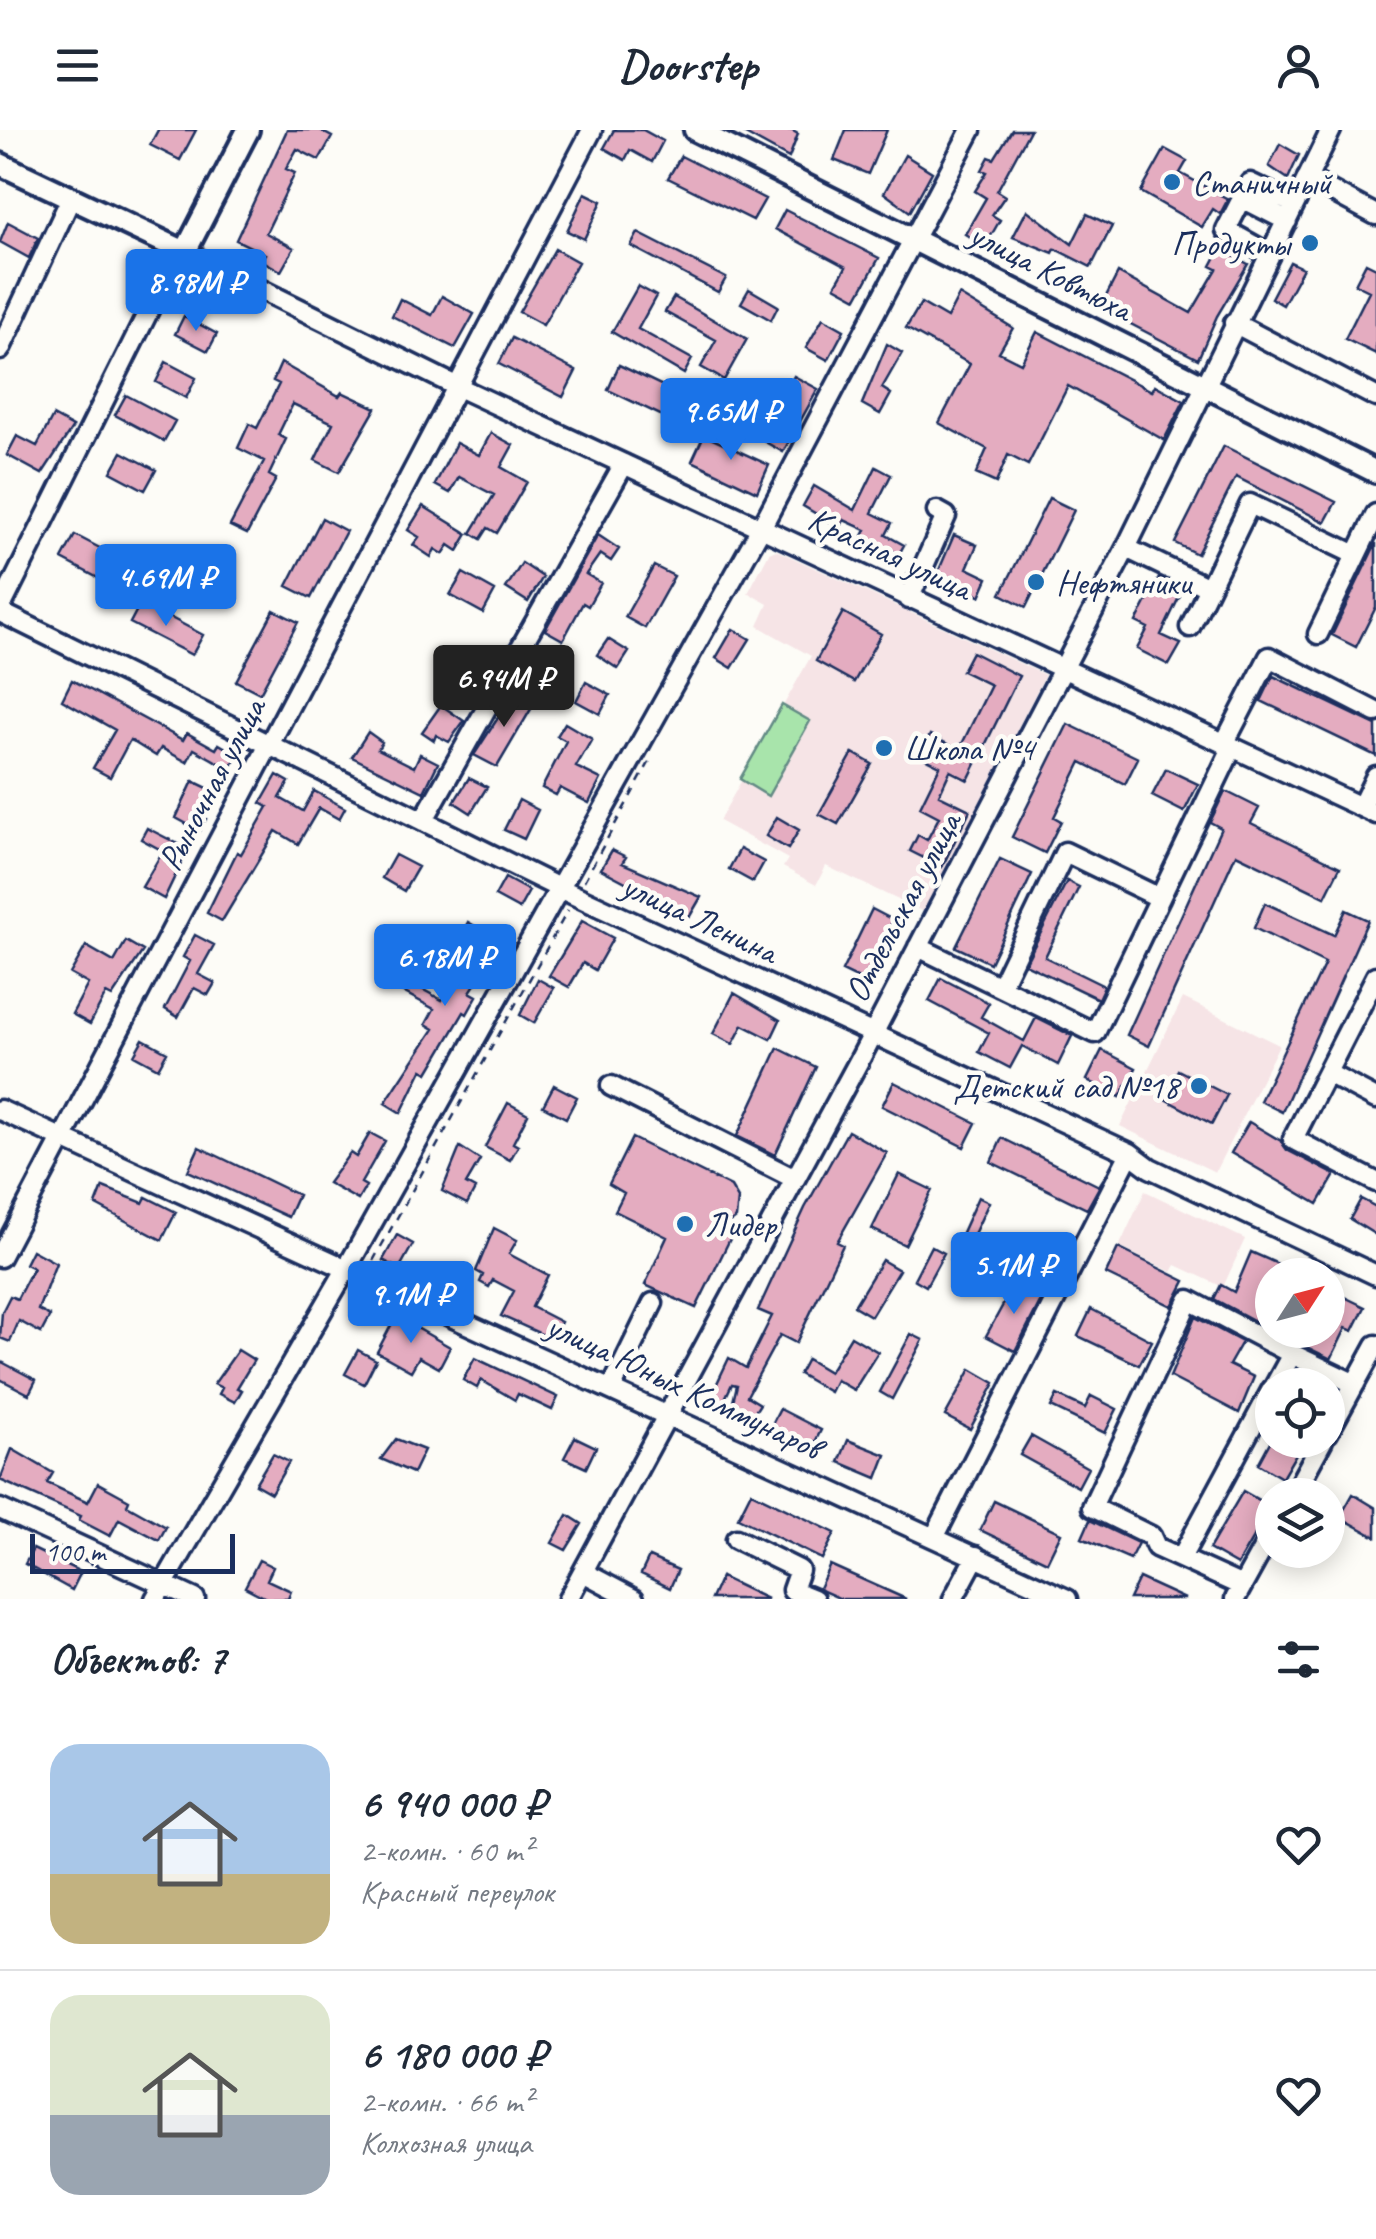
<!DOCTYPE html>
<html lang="ru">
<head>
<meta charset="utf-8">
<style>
  body { margin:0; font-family:Caveat,sans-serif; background:#f2f2f3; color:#1f2937; height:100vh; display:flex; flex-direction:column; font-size:38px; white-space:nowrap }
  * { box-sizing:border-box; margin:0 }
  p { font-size:32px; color:#747a83 }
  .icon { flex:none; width:55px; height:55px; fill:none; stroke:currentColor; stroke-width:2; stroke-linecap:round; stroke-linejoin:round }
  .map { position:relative; height:1469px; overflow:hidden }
  .panel { display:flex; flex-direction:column; background:#fff; flex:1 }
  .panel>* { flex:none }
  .needle { width:65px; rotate:54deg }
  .controls { position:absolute; left:1255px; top:1128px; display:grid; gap:20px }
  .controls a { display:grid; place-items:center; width:90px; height:90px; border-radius:50%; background:#fff; box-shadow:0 5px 25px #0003; font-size:50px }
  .scale { position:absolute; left:30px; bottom:25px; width:205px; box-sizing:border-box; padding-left:10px; border:5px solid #1b2f5e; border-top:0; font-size:28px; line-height:35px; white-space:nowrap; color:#1b2f5e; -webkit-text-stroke:8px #fdfcf7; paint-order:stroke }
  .price { position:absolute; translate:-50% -85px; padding:0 22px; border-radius:10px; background:#1a73e8; color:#fff; font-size:32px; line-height:65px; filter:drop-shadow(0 2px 5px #0008) }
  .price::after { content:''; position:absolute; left:50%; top:60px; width:30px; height:22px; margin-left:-15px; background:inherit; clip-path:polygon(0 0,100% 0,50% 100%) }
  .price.active { background:#222; color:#fff }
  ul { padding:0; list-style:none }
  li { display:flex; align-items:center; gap:30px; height:250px; padding:0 50px }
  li+li { border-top:2px solid #e0e1e3 }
  li span { display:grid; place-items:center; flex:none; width:280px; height:200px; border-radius:30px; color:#555 }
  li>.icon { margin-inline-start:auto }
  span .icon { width:120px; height:120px; fill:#fffc; stroke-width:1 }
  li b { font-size:42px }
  h2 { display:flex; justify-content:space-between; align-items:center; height:120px; padding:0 50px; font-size:42px }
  header { display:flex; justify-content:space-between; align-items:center; height:130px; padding:0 50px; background:#fff; font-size:45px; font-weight:700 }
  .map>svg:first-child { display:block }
  .built { fill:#f6e4e6 }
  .green { fill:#a8e4ab; stroke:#628a84; stroke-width:2.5 }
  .building { fill:#e4acc0; stroke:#1b2f5e; stroke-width:2.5 }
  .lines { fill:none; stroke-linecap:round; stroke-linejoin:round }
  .minor-casing { stroke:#1b2f5e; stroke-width:25 }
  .major-casing { stroke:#1b2f5e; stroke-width:28 }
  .path { stroke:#1b2f5e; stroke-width:2.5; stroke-dasharray:8 8; stroke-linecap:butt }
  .minor { stroke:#fdfcf7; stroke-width:18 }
  .major { stroke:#fdfcf7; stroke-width:20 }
  .poi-dot { fill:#1f6fb2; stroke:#fdfcf7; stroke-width:4 }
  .labels { text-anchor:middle; stroke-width:9; stroke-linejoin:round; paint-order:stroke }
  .poi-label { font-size:35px; fill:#1b2f5e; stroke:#fdfcf7; text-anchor:start }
  .street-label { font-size:35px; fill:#1b2f5e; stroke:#fdfcf7 }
</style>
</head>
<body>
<header><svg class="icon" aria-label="menu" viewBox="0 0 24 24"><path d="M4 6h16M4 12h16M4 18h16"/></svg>Doorstep<svg class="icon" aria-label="person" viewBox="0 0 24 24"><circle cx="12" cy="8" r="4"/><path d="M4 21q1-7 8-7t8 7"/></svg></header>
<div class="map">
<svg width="1376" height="1469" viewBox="0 0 1376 1469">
  <rect width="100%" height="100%" fill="#fdfcf7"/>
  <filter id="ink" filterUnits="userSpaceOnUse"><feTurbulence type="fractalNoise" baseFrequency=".01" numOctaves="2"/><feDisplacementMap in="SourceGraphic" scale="20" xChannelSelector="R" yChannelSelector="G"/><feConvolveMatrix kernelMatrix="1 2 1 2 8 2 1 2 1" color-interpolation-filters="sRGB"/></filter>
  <g filter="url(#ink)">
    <path class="built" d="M776,420L1045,545L924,782L826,736L816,755L783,737L788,729L719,691L811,526L758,496L768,474L748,463L769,423Z
      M1183,868L1279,915L1215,1042L1120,996Z
      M1145,1061L1245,1109L1223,1157L1176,1135L1172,1142L1119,1117Z"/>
    <path class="green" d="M782,575L810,591L768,666L740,649Z"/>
    <path class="building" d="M158,0H196L180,30L150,15Z
      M287,0H319L332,7L319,30L297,19L286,39L295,43L266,103L294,118L281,141L261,130L265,124L236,110Z
      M614,0H643L663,11L652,32L630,20L625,30L604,18Z
      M738,0H791L798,4L789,28Z
      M846,0H887L868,44L834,30Z
      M1012,0H1030L997,61L1005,66L992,85L1000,90L985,116L965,104L986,68L975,61L987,42L982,40L989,27L994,29Z
      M1280,14L1299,25L1288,49L1269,36Z
      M1165,19L1187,31L1180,43L1228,69L1220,84L1213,79L1202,97L1141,62Z
      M905,25L932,42L910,82L884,63Z
      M681,26L765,69L753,90L668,48Z
      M585,63L602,71L584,109L567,101Z
      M785,80L879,128L857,168L835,156L846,137L775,99Z
      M1027,80L1072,114L1087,84L1112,96L1091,137L1055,119L1053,123L1013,107Z
      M8,92L38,108L29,128L0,112Z
      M638,103L726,148L718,162L631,116Z
      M555,119L578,132L543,195L519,182Z
      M1220,119L1248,134L1217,186L1198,229L1100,178L1118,143L1191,183L1217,139L1211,136Z
      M1290,132L1303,138L1283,175L1271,168Z
      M1366,133L1376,138V224L1345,209L1369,161L1355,154Z
      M638,156L656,166L638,199L692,229L684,244L612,202Z
      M749,159L778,176L771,190L741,173Z
      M959,165L1013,198L999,222L1021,233L1037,202L1152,261L1155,255L1184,271L1164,310L1068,256L1028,335L1008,325L996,353L976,344L987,319L939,293L970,234L906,198L921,173L947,188Z
      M442,166L474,184L455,218L392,186L400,169L432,185Z
      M674,167L747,209L724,250L701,237L716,210L665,182Z
      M184,186L217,204L208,221L175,204Z
      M823,188L844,200L828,230L806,218Z
      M512,208L576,241L563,267L499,234Z
      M887,214L902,223L882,258L891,264L880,284L862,274Z
      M166,232L196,248L186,268L156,252Z
      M281,233L339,266L342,262L376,278L339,342L315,330L333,293L293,274L278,305L286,309L269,345L276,349L247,404L230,396L264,331L238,318L249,294L257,298L279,254L273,251Z
      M619,235L686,267L675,292L608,260Z
      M794,246L818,259L783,322L760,309Z
      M126,265L175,291L164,311L115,285Z
      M53,286L73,297L42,344L7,325L17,306L37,316Z
      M491,303L513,315L501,337L527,352L497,403L488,398L481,409L471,403L494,365L459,347L450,363L435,355L456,313L479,325Z
      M704,305L769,335L757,362L692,331Z
      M1224,316L1336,372L1325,392L1236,347L1197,424L1175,413Z
      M122,322L156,340L145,360L111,342Z
      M876,337L891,345L872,383L892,393L886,405L904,415L899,424L863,406L866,400L844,390L840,398L803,376L814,356L855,380Z
      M1049,368L1074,380L1026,477L1001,464Z
      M423,376L468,404L458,421L449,415L443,424L435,419L431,427L413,415L419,407L408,400Z
      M322,388L346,401L311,468L287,456Z
      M75,405L115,426L102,450L62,429Z
      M598,405L619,419L611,431L600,424L586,444L601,453L588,476L583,473L563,510L545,500Z
      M954,405L977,415L967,438L988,448L980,466L936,447Z
      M1376,413V477L1356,517L1332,505Z
      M522,433L543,447L528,472L506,458Z
      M654,436L674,446L645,498L625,487Z
      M463,443L495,461L483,483L450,465Z
      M1159,448L1183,459L1161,505L1181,514L1169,535L1137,519L1148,498L1136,492Z
      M141,472L203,505L192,525L130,493Z
      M274,480L298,492L260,563L236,551Z
      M843,482L881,504L854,552L816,531Z
      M733,499L750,509L732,538L716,528Z
      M608,509L629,522L618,539L597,525Z
      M972,522L1019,546L968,650L950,641L939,665L970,680L942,737L910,721L918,705L927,710L939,687L920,677L940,636L920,626L930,605L959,620L991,555L962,541Z
      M1273,546L1376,595V626L1261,571Z
      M72,550L183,610L187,603L216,619L219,614L238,625L230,639L194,619L187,632L161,618L156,626L130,610L110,647L93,638L115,600L62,570Z
      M586,552L610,565L600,584L576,571Z
      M514,563L534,574L497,637L474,625Z
      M441,575L464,591L449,612L436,605L434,610L422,602Z
      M565,593L592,609L576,637L601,649L589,673L560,658L556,665L542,658L566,611L557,606Z
      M1068,594L1138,628L1125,654L1081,632L1054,687L1061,691L1045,723L1012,707Z
      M368,602L382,612L378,619L414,637L420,624L438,633L424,662L352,627Z
      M853,623L872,634L838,694L819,684Z
      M1166,639L1198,654L1184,682L1152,666Z
      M277,645L289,652L280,668L303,681L314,661L345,678L339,689L319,678L298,714L276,701L222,791L207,783L237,722L241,724L268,677L261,673Z
      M469,648L487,657L471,683L454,672Z
      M193,651L214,661L201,686L206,689L200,701L176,688Z
      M1225,661L1259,678L1251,693L1340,737L1325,767L1236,724L1149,916L1127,905L1221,698L1210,692Z
      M519,670L538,680L524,709L504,700Z
      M777,687L799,700L788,719L766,706Z
      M147,698L188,719L164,769L142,757L163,721L141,709Z
      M740,719L764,732L753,752L729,739Z
      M612,720L626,727L622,733L701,767L690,786L601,739Z
      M395,725L418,737L404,761L382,748Z
      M1000,729L1032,744L990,833L956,817Z
      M505,748L529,761L519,779L495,766Z
      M1067,751L1079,757L1045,827L1104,856L1098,869L1025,834Z
      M1265,773L1334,805L1346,780L1368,790L1282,982L1260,971L1325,833L1254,798Z
      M872,779L893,790L863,851L842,841Z
      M582,791L613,808L595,840L583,833L569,857L549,846Z
      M468,792L503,812L470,862L477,866L467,884L464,882L428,943L422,940L401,983L385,973L434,899L426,894L434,879L394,857L400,847L442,870L458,841L451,836L459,824L464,828L475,809L463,802Z
      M195,805L214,815L198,844L215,853L208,865L194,858L178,887L165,879L190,831L183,827Z
      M126,811L143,821L112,867L106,864L90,894L72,884L88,854L70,844L86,816L114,832Z
      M941,848L989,873L981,887L1024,911L1036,888L1072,906L1058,935L1022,916L1010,938L979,922L989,903L929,871Z
      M538,849L554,858L534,893L520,885Z
      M734,863L780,890L771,909L743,895L733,914L713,904Z
      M143,909L167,922L158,938L134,925Z
      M778,918L816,937L775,1025L737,1006Z
      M1102,920L1136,938L1120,967L1087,950Z
      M1178,940L1227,965L1212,994L1163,968Z
      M894,952L976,993L964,1017L882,976Z
      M554,955L577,967L566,988L543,976Z
      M508,973L528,984L513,1013L518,1016L510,1030L485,1017Z
      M1249,992L1281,1011L1287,1020L1335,1045L1318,1074L1231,1023Z
      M848,1001L887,1023L837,1112L843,1115L796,1213L780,1205L747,1266L760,1274L749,1291L731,1280L737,1255L732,1254L722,1275L710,1268L729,1228L746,1238L772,1186L758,1180L805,1078Z
      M370,1003L385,1011L361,1053L366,1056L358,1070L328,1053L350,1023L356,1027Z
      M632,1008L731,1057L738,1069L736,1088L720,1100L731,1107L696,1178L645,1155L667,1107L615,1081L624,1063L609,1054Z
      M1002,1008L1099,1056L1104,1048L1087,1079L991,1032Z
      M199,1017L298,1065L288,1087L188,1041Z
      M460,1017L480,1030L466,1054L475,1059L467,1074L442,1061Z
      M899,1044L932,1060L905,1115L872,1099Z
      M103,1057L143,1073L146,1067L176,1082L162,1110L96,1075Z
      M978,1067L989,1072L960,1134L950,1129Z
      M1361,1069L1376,1077V1105L1350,1089Z
      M494,1098L517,1110L509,1124L548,1145L532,1177L561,1192L552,1209L501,1186L514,1161L493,1150L489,1157L480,1152L483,1145L476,1141Z
      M397,1105L413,1114L399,1139L383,1130Z
      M931,1116L944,1123L926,1156L914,1149Z
      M1118,1118L1185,1151L1172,1176L1106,1144Z
      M32,1120L56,1133L38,1180L50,1186L41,1203L19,1191L10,1212L0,1208L2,1182L10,1166L17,1169L33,1138L25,1134Z
      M1251,1122L1303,1145H1272V1200L1214,1169L1221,1155L1234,1162Z
      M882,1130L899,1140L871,1186L854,1176Z
      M1015,1153L1042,1168L1015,1221L986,1206Z
      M1328,1159L1365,1177L1353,1201L1346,1198L1331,1229L1300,1214L1307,1200H1328Z
      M1091,1179L1152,1211L1139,1235L1078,1206Z
      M396,1186L450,1217L439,1238L419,1227L411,1241L377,1222Z
      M1195,1187L1242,1212L1229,1235L1254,1247L1239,1283L1170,1247Z
      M911,1204L923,1210L892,1269L880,1262Z
      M851,1206L878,1222L854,1260L836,1250L830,1262L799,1244L807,1229L829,1242Z
      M238,1220L254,1230L237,1258L242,1260L235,1272L219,1264L222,1258L214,1254Z
      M358,1220L376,1230L364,1254L345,1244Z
      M475,1228L558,1267L552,1280L518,1264L515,1270L481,1250L477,1258L463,1250Z
      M0,1231L36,1250L29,1264L0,1249Z
      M971,1239L995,1253L970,1299L945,1286Z
      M1057,1265L1085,1278L1091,1266L1117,1279L1105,1303L1051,1277Z
      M780,1279L821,1300L811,1320L769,1300Z
      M1031,1306L1088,1338L1078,1357L1020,1325Z
      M575,1307L596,1317L586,1338L564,1328Z
      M396,1309L424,1320L413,1343L381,1329Z
      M848,1310L886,1325L877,1348L839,1332Z
      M1271,1310H1304L1282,1348L1258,1334Z
      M12,1319L53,1343L47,1353L88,1372L98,1353L129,1370L127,1375L166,1397L159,1410L119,1389L110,1406L79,1390L81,1386L0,1350Z
      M273,1324L289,1332L271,1363L255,1354Z
      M1243,1361L1271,1377L1237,1435L1209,1419Z
      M751,1362L835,1403L822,1429L738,1388Z
      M1353,1364L1376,1378V1407L1340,1387Z
      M994,1371L1061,1403L1047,1432L980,1400Z
      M568,1385L582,1394L566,1420L552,1413Z
      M1090,1390L1138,1413L1130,1429L1082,1408Z
      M33,1419L81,1442L72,1460L25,1434Z
      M649,1427L678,1440L670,1458L641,1444Z
      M259,1430L273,1437L267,1450L291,1461L288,1469H268L245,1457Z
      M830,1435L906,1469H841L823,1461L819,1458Z
      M721,1447L767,1469H711Z
      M1139,1448L1185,1469H1129Z"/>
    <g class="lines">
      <g class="minor-casing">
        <path id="minor" d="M1307,48L1376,85
          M1242,68L1287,91
          M1269,124L1226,100L1250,53L1294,74
          M1234,193L1376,267
          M0,220L71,68
          M1126,418L1209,458
          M909,469L946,386L937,381
          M0,479L162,154L185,122L456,256L1376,684
          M0,482L559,758L1130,1023L1150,1038L1376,1145
          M1190,497L1250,374L1356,425
          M1318,504L1376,384
          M1224,614L1269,527L1376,582
          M1361,677L1376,646
          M423,691L624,334
          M918,817L1095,903L1232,618
          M1376,846L1293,1009L1376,1052
          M1000,857L1065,722L1160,768
          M1327,943L1376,969
          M611,956L795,1049
          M0,980L1067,1469
          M0,1127L592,0
          M1292,1224L1355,1254
          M611,1259L653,1173
          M1328,1303L1376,1215
          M1293,1365L1323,1310
          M0,1379L195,1469
          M935,1406L1130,1023
          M736,1409L799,1440L792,1460L814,1469
          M1181,1428L1272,1259
          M583,1442L634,1469
          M1242,1456L1156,1417L1151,1406L1092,1377L1189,1170L1292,1224L1275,1255
          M155,1469L347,1138L761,398L971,0
          M568,1469L861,927L1126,418L1331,0
          M953,1469L976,1426
          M1235,1469L1272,1402"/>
      </g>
      <g class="major-casing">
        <path id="major" d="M695,0L1376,342
          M0,34L185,122L248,0"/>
      </g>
      <path class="path" d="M584,751L650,631
        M373,1131L568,780"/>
      <use href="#minor" class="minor"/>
      <use href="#major" class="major"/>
    </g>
  </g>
  <g class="poi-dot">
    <circle cx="1172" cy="52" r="10"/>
    <circle cx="1310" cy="113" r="10"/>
    <circle cx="1036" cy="452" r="10"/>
    <circle cx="884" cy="618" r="10"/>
    <circle cx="1199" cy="956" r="10"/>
    <circle cx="685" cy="1094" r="10"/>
  </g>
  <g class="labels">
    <g class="poi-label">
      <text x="1192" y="64">Станичный</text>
      <text x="1290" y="125" text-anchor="end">Продукты</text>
      <text x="1056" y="464">Нефтяники</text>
      <text x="904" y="630">Школа №4</text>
      <text x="1179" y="968" text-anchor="end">Детский сад №18</text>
      <text x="705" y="1106">Лидер</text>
    </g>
    <g class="street-label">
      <text transform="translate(1051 141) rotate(27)" y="12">улица Ковтюха</text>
      <text transform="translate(890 423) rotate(25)" y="12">Красная улица</text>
      <text transform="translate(211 654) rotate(-62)" y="12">Рыночная улица</text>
      <text transform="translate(902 777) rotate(-62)" y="12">Отдельская улица</text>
      <text transform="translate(700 788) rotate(25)" y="12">улица Ленина</text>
      <text transform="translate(684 1256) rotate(25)" y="12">улица Юных Коммунаров</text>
    </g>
  </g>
</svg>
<div class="controls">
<a><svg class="needle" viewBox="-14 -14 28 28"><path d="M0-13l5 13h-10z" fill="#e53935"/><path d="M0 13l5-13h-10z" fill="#747a83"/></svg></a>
<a><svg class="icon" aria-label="locate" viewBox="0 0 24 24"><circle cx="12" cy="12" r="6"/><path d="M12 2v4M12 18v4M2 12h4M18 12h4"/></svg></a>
<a><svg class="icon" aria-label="layers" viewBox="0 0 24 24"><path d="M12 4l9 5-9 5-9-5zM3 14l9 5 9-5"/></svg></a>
</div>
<div class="scale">100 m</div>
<b class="price" style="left:196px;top:204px">8.98M ₽</b>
<b class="price" style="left:731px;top:333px">9.65M ₽</b>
<b class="price" style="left:166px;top:499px">4.69M ₽</b>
<b class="price active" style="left:504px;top:600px">6.94M ₽</b>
<b class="price" style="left:445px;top:879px">6.18M ₽</b>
<b class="price" style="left:1014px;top:1187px">5.1M ₽</b>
<b class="price" style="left:411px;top:1216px">9.1M ₽</b>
</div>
<section class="panel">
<h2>Объектов: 7<svg class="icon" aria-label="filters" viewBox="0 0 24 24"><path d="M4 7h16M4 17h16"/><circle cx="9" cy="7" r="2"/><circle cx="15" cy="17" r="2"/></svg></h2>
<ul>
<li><span style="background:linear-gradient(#a9c7e8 65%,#c2b280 0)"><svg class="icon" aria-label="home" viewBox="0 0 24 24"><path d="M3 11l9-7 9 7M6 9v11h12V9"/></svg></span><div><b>6 940 000 ₽</b><p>2-комн. · 60 m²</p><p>Красный переулок</p></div><svg class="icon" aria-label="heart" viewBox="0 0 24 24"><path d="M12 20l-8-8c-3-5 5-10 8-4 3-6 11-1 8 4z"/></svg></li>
<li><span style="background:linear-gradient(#dfe7d0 60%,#9aa5b1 0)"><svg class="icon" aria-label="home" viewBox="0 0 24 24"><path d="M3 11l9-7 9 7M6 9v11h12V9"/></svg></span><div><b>6 180 000 ₽</b><p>2-комн. · 66 m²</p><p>Колхозная улица</p></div><svg class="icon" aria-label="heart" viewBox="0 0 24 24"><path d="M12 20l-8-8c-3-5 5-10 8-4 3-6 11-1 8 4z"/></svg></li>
</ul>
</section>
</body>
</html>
